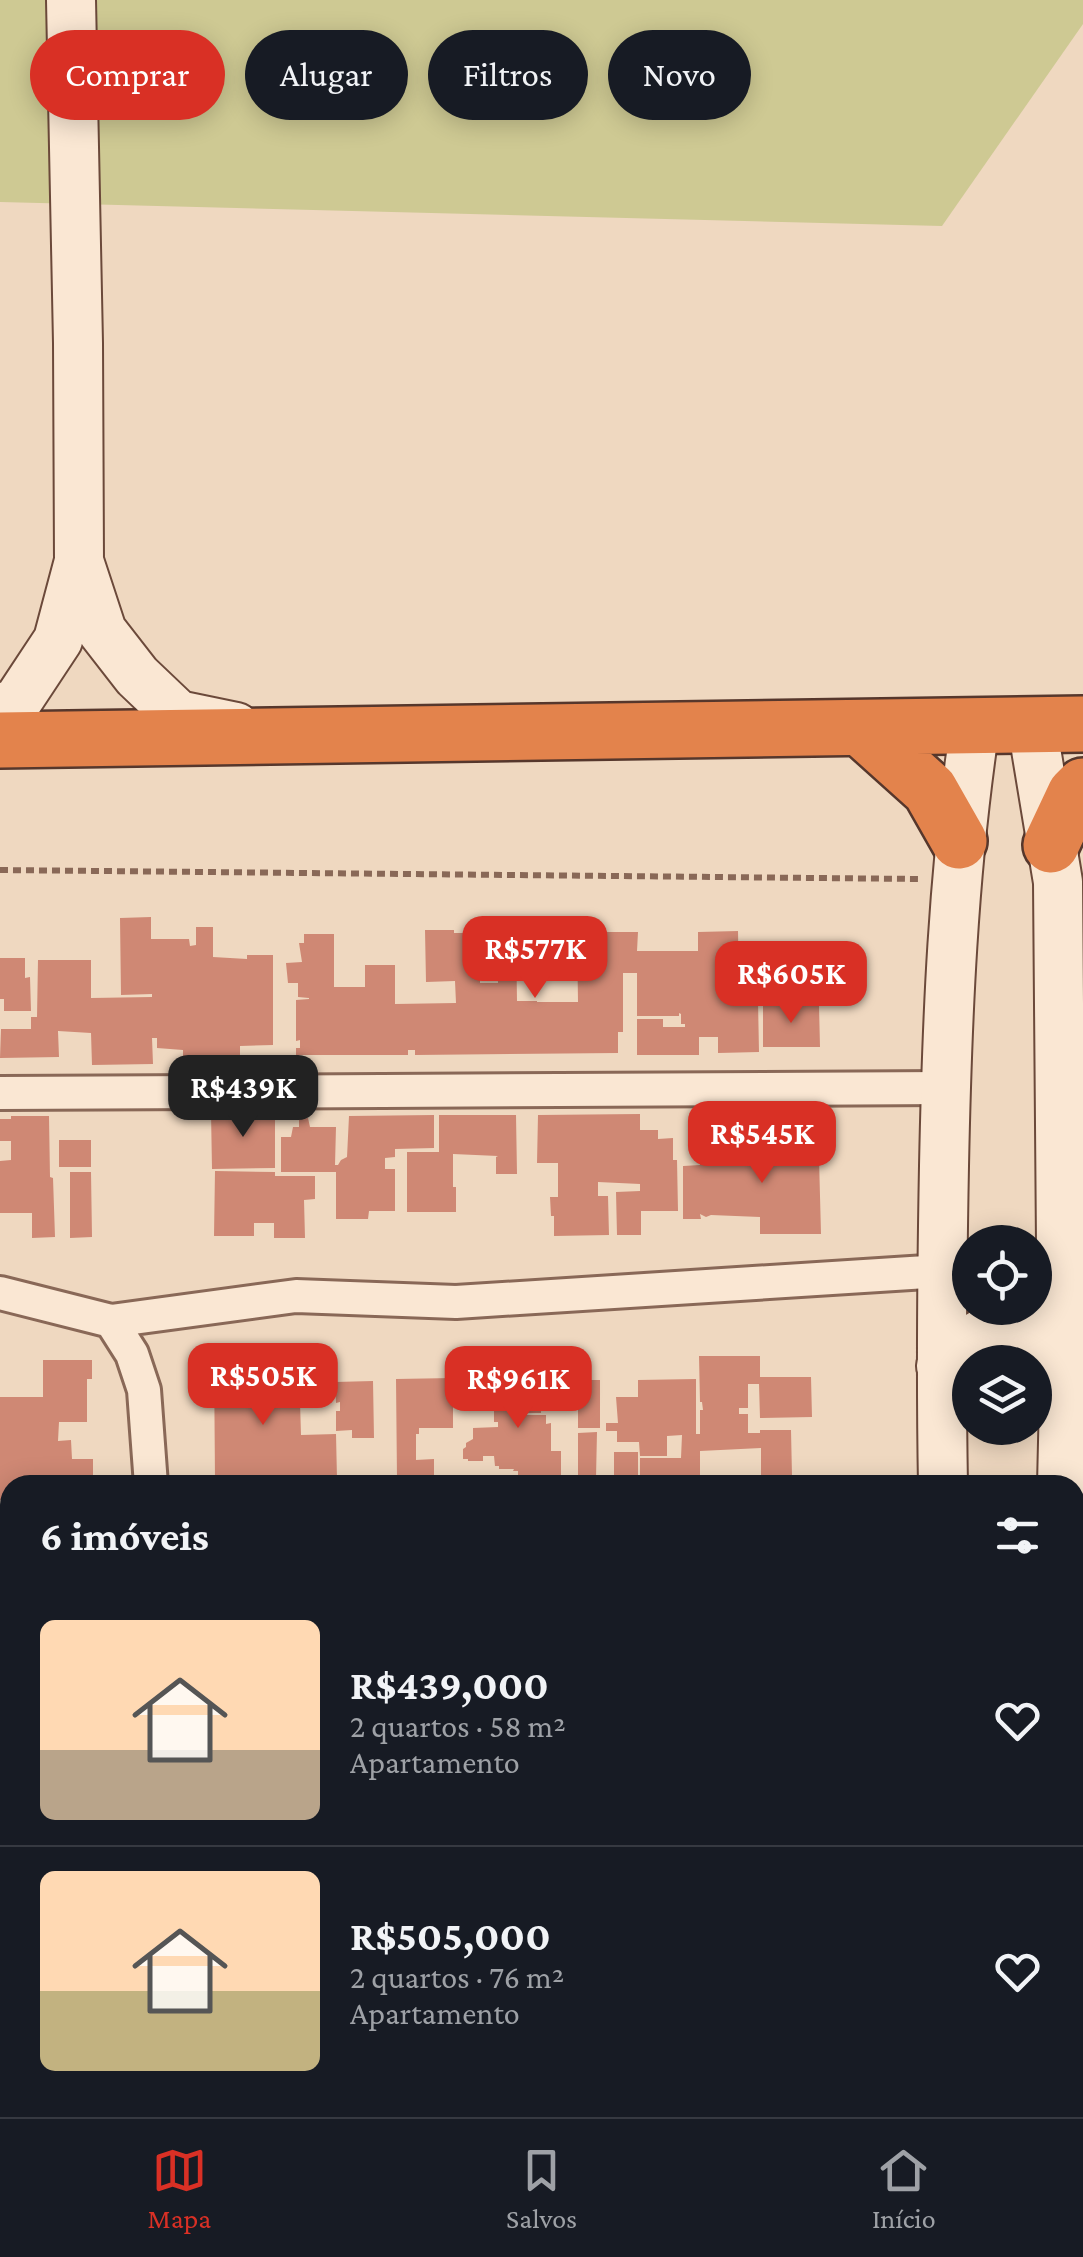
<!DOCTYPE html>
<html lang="pt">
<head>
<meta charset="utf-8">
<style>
  body { margin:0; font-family:"Crimson Pro",serif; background:#20242c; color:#f1f3f6; height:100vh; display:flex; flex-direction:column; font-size:38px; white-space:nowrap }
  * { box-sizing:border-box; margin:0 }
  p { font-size:32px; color:#9ea1a6 }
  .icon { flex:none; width:55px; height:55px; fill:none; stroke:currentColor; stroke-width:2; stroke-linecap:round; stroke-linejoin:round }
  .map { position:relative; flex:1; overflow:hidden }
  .panel { position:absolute; left:0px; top:1475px; width:1085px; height:642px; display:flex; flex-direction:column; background:#171b24; border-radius:30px 30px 0 0; box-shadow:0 5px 25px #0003 }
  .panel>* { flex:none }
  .banner { position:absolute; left:30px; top:30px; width:1025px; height:90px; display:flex; gap:20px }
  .tools { position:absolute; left:952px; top:1225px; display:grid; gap:20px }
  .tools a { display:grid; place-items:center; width:100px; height:100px; border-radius:50%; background:#171b24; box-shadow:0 5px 25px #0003; font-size:50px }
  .price { position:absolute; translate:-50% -85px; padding:0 22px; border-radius:20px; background:#d93025; color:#fff; font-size:32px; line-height:65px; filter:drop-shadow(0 2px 5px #0008) }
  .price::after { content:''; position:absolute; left:50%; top:60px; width:30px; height:22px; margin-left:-15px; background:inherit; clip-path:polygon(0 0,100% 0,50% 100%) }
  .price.current { background:#222; color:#fff }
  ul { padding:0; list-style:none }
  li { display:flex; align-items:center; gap:30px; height:250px; padding:0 40px }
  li+li { border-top:2px solid #363941 }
  li span { display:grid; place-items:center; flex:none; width:280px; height:200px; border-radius:15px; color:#555 }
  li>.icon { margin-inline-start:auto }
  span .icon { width:120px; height:120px; fill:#fffc; stroke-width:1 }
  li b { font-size:42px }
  h2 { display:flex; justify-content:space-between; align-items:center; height:120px; padding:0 40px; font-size:42px }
  .chip { padding:0 35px; border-radius:45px; background:#171b24; box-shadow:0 5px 25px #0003; font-size:35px; line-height:90px }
  .chip.current { background:#d93025; color:#fff }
  .tabs { display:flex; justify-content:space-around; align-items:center; height:140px; border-top:2px solid #363941; background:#171b24; font-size:28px; color:#9ea1a6 }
  .tabs a { display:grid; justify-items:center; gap:5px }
  .tabs .current { color:#d93025 }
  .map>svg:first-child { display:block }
  .green { fill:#cec993 }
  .building { fill:#cf8874 }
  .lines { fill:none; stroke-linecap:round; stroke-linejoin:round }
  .street-casing { stroke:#896857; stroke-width:38 }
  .secondary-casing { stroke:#6b493a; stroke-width:52 }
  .highway-casing { stroke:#56372c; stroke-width:60 }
  .path { stroke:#896857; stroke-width:6; stroke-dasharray:8 5; stroke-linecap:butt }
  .street { stroke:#fae7d3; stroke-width:32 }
  .secondary { stroke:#fae7d3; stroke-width:48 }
  .highway { stroke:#e3834c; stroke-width:55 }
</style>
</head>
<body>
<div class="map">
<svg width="1083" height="2117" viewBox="0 0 1083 2117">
  <rect width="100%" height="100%" fill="#efd8c0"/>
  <path class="green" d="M0,0H1083V24L942,226L0,202Z"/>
  <path class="building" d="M151,917V939H189L190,946L196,945V927H213V957L247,959V955H273V1045L240,1046V1055L183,1056V1050L157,1048V1038H152L153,1064L92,1065L91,1033L58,1031L59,1057L0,1058L1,1029H31V1017H37L38,960H91V998L152,997V994L121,995L120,918Z
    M425,930H454V933H474L475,943H480V983H498L497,933H516L517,1001H537V1002H578L577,932H638L637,951H698V932L738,931L739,990H748L751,992L750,997H758V950L781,951L782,1001H758L759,1052L718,1053V1037H699V1055H637V1019H663V1027H685V1024H681V1014L679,1013V1016H637V973H623V1032H618V1053L415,1055V1050H408V1055H296V1048H300V1040L296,1041V1000L309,999V998L298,997V983H288L286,963L302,962L299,943H304V934H334V987H365V965H395V1004L456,1003L455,981L426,982Z
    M0,958H25V978L30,977L31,1011H4V999H0Z
    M763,1005H819L820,1047H763Z
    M211,1112H275V1168L212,1169Z
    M640,1114V1130H658V1139L673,1138V1160H677L678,1211H641V1235H617L616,1192L640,1191V1184L598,1182V1196H608L609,1235L554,1236V1216H551L550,1197H558V1163H537L538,1115Z
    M434,1115V1148L395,1149V1157L385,1158V1169H395V1211H369L368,1219H336V1172H281V1137H291L293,1127H299V1119L308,1118L310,1127H336L335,1165H338L341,1160L347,1157L349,1116Z
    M439,1115H516L517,1174H496V1157L498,1156L453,1154V1187H456V1212H407V1152H439Z
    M11,1116H49L50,1177L53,1178L55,1237L32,1238V1213H0V1161L11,1160V1141H0V1119H11Z
    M818,1120L821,1234H760V1217L711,1215L706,1217L700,1214L701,1219H683V1166L700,1165V1158L790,1156L789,1121Z
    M59,1140H91V1167H59Z
    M215,1171L275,1172V1176H315V1199L304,1200L305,1238H274V1223H254V1236H214Z
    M70,1172H91L92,1237L70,1238Z
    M214,1356H274L275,1405L300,1402L301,1435L336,1434L337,1479L215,1480Z
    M699,1356H760V1377H811L812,1417L760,1418L759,1384H748V1408H739V1414H748V1433H760V1430H791L792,1476L761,1477V1448L700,1451V1477L640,1478V1458H681L682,1435L667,1436V1456H640L639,1442H617V1431H606V1423H618L616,1397H638V1380L696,1379V1434H700V1410H703L702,1402H700Z
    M43,1360H92V1379H87V1422H59L58,1441L71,1440L72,1459H93V1485H10V1509H6V1499L0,1500V1397H43Z
    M517,1373H542L541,1413H517V1415H546V1424L551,1423V1451H561V1478H518V1471H513L514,1469H499V1466H495L494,1456H483V1461H468V1459H463V1449L466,1447V1443L473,1439V1428L498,1427V1422H494V1377L517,1376Z
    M453,1378V1428H419V1434H416V1460L434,1459V1479H397L396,1379Z
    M578,1380H600V1428H578Z
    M373,1381L374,1438H352V1430L336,1431V1411H340V1402L336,1403L335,1382Z
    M597,1432L596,1478H578V1433Z
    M614,1452H638V1478H614Z
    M0,1521H10V1661L0,1662Z
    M0,1785H10V1820H0Z
    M2,1840H10V1908H0Z
    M7,1974H10V2020H0V1975Z
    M0,2034H10V2091H0Z"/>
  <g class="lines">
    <g class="street-casing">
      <path id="street" d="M0,1093L946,1088
        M0,1293L111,1321L296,1296L456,1302L942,1271
        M111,1321L132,1354L144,1390L151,1485
        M1075,1513H1083
        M0,1695L10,1693
        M1075,1934H1083
        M98,2117L143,2111"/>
    </g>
    <g class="secondary-casing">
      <path id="secondary" d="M79,561L102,631L137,676L178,715L236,727
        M0,709L17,702L58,640L79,561L78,343L71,0
        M1032,725L1058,882L1061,1245L1065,1356L1062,1485
        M941,1366C967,1342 1004,1307 1041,1333C1050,1339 1057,1349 1065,1356
        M943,1485C941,1378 942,1272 944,1166C947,1019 953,872 975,726
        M941,2108V2117
        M1065,2108V2117"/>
    </g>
    <g class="highway-casing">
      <path id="highway" d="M861,728L930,790L959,841
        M0,740L1083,724
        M1051,845L1075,794L1083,786"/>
    </g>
    <path class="path" d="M0,870L919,879"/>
    <use href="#street" class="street"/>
    <use href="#secondary" class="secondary"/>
    <use href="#highway" class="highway"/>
  </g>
</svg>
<div class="tools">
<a><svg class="icon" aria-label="locate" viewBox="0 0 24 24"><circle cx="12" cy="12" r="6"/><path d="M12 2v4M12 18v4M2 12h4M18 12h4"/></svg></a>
<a><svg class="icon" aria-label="layers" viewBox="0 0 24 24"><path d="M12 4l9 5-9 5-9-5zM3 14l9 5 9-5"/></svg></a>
</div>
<b class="price" style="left:535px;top:1001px">R$577K</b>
<b class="price" style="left:791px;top:1026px">R$605K</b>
<b class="price current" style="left:243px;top:1140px">R$439K</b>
<b class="price" style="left:762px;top:1186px">R$545K</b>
<b class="price" style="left:263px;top:1428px">R$505K</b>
<b class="price" style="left:518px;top:1431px">R$961K</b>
<div class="banner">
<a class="chip current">Comprar</a>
<a class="chip">Alugar</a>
<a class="chip">Filtros</a>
<a class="chip">Novo</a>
</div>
<section class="panel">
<h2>6 imóveis<svg class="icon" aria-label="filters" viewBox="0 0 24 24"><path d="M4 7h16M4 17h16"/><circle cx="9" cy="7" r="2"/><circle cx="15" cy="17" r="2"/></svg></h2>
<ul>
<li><span style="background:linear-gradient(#ffd9b3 65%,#b9a48a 0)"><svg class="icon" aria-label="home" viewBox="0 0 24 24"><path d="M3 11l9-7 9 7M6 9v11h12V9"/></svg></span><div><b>R$439,000</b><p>2 quartos · 58 m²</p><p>Apartamento</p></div><svg class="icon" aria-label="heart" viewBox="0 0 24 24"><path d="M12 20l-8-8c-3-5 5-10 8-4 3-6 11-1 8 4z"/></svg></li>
<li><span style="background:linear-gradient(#ffd9b3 60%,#c2b280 0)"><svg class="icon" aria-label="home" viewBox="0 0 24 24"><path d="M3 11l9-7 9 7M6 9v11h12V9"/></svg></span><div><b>R$505,000</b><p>2 quartos · 76 m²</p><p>Apartamento</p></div><svg class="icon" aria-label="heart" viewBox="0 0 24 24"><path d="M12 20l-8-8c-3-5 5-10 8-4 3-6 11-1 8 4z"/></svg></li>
</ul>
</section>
</div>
<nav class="tabs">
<a class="current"><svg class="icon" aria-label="map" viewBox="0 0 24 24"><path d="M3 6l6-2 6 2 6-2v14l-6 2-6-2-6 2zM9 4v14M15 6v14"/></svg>Mapa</a>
<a><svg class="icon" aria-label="saved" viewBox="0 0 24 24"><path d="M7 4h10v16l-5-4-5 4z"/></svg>Salvos</a>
<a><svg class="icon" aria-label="home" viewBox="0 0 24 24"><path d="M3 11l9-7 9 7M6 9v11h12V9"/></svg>Início</a>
</nav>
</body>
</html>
